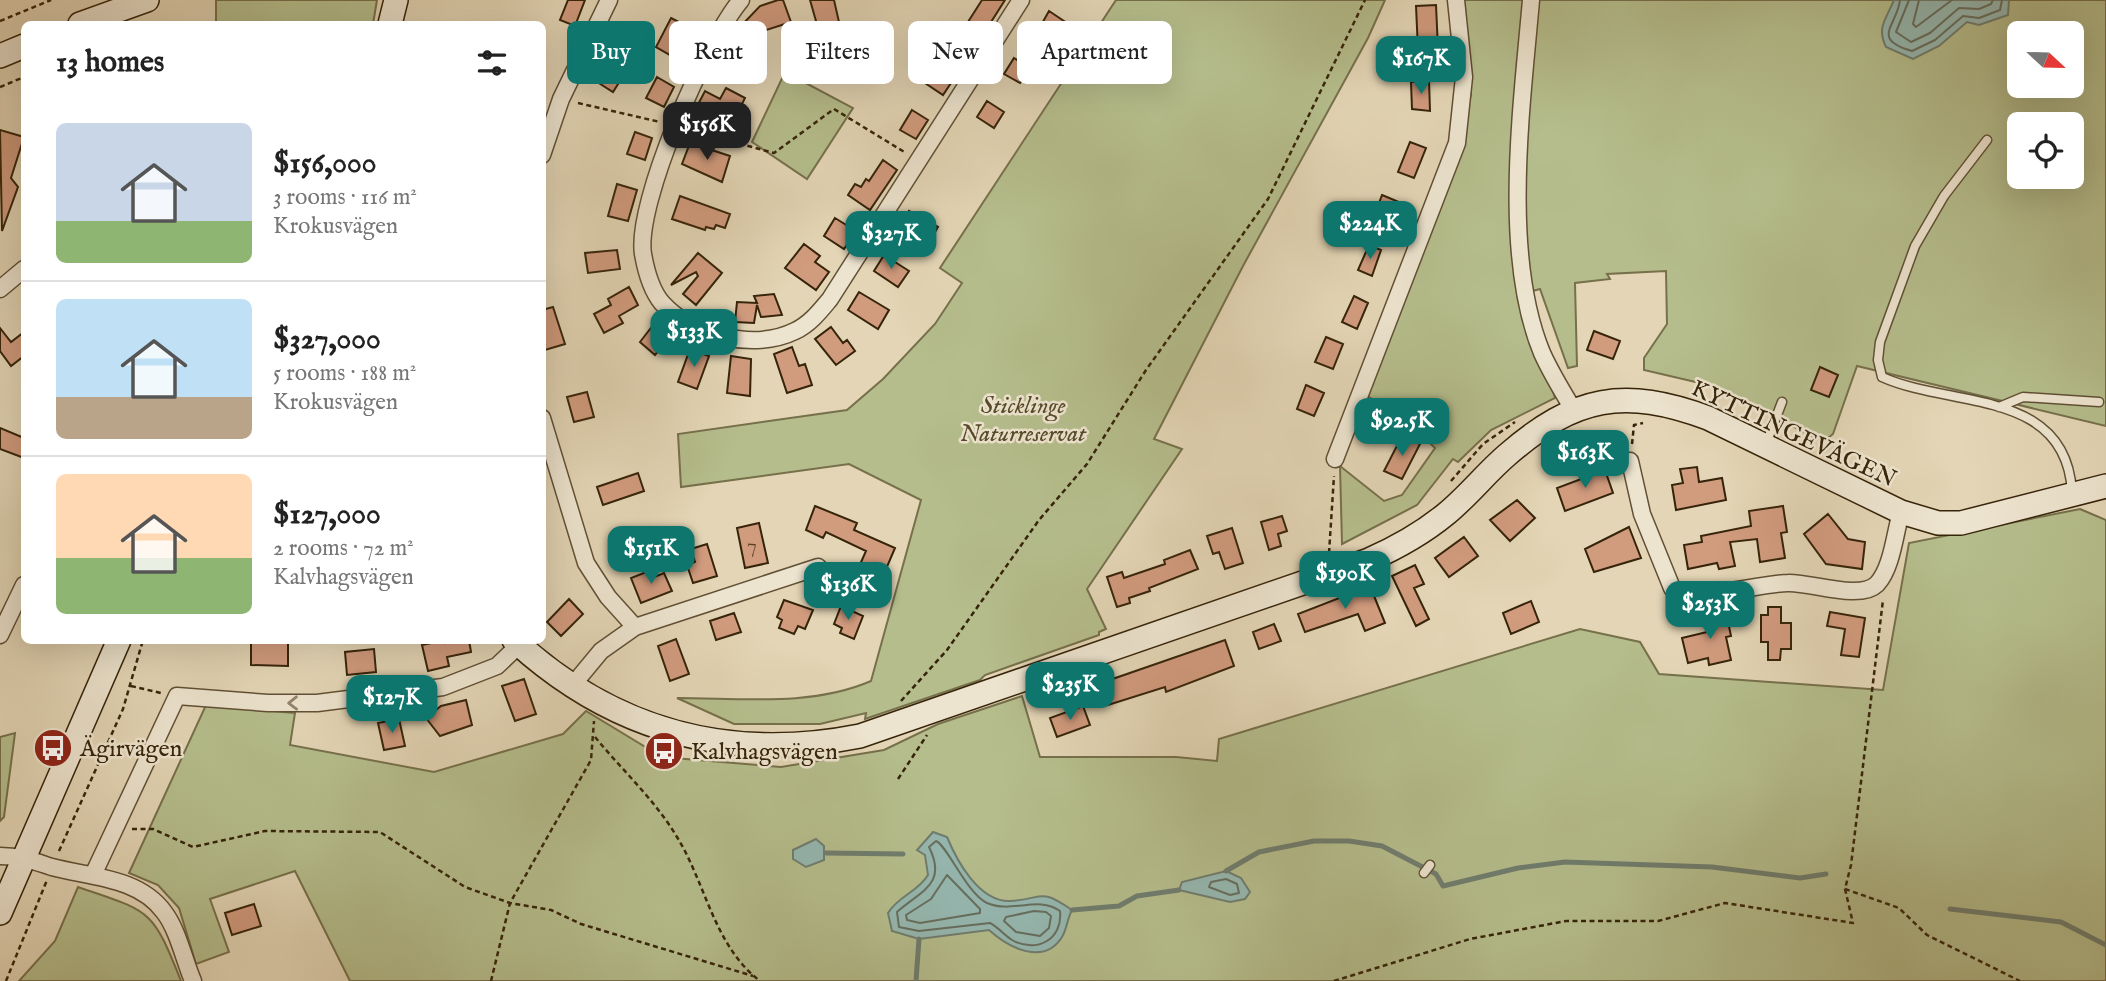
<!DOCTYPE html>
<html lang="en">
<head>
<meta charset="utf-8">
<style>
  body { margin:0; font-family:"IM FELL English",serif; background:#f6f6f6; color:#222; height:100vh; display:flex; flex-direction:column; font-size:26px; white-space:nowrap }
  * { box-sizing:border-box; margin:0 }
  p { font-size:23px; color:#767676 }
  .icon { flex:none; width:38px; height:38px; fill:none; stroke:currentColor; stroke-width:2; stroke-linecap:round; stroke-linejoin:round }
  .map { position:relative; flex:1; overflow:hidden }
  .details { position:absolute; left:21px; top:21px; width:525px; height:623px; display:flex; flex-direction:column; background:#fff; border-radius:10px; box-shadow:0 7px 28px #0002 }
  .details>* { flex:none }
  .top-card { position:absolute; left:567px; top:21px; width:665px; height:63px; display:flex; gap:14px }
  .needle { width:46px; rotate:112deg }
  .buttons { position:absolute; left:2007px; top:21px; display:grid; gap:14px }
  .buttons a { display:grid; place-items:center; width:77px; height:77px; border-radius:10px; background:#fff; box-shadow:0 7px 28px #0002; font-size:35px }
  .price { position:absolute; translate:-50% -60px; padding:0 16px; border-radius:14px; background:#0f766e; color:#fff; font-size:23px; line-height:46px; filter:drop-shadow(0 2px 4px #0008) }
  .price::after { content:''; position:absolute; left:50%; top:42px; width:21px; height:16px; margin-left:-10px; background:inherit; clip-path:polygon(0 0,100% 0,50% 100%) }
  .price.active { background:#222; color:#fff }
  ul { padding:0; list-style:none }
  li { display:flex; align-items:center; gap:21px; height:175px; padding:0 35px }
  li+li { border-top:2px solid #e0e0e0 }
  li span { display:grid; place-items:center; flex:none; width:196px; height:140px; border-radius:10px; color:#555 }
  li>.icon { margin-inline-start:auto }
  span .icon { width:84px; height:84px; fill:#fffc; stroke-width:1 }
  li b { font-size:30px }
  h2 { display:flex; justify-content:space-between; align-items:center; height:84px; padding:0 35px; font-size:30px }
  .chip { padding:0 24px; border-radius:10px; background:#fff; box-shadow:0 7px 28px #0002; font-size:24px; line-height:63px }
  .chip.active { background:#0f766e; color:#fff }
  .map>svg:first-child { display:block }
  .green { fill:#b5bd8c; stroke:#76704b; stroke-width:2; fill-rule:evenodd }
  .water { fill:#95b8b1; stroke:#6f7d6e; stroke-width:2 }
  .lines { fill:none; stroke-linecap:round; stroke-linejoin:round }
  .shore { stroke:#666e5e; stroke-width:2 }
  .stream { stroke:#6f7d6e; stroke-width:5 }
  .building { fill:#d19b7e; stroke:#36240a; stroke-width:2 }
  .lane-casing { stroke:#615035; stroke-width:11 }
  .street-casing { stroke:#615035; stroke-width:19 }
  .secondary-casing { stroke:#36240a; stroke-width:26 }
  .path { stroke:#36240a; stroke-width:2.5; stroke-dasharray:5 3.5; stroke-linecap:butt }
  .lane { stroke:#ede4cf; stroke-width:8 }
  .street { stroke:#ede4cf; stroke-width:16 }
  .secondary { stroke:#ede4cf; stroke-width:23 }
  .oneway { stroke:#92846c }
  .labels { text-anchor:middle; stroke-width:5; stroke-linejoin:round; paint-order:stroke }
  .number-label { font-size:21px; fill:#5d4227 }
  .park-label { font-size:24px; font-style:italic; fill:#564a2a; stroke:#ede4cf }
  .street-label { font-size:24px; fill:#36240a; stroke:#ede4cf }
  .poi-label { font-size:24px; fill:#36240a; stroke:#ede4cf; text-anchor:start }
</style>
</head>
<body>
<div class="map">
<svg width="2106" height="981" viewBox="0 0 2106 981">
  <rect width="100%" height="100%" fill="#e3d5b5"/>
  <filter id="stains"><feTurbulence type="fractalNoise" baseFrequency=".00286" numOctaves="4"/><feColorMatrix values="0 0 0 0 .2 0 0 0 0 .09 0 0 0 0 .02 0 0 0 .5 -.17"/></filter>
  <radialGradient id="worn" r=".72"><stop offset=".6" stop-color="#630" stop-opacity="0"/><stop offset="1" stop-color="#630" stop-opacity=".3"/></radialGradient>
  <path class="green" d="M216,0H377L373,24H216Z
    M1116,0H1385L1368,38L1243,266L1154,439L1182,449L1087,589L1106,629L1099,632V635L985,675L980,680L865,719L866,713L820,724H734L677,698C741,698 811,707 871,681L921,500L849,464L681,487L678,434L847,410L883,379L935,324L962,283L940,268Z
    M1452,0H2106V426L1857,366L1833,434L1823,442L1717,387L1644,370V358L1667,324L1666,271L1607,274L1610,279L1575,283L1577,366L1568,368L1540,289L1525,293L1555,398L1491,430L1458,462L1453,459L1417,505L1342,544L1340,466L1384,501L1402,495L1435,448L1401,415L1367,396L1456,166L1471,94L1464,8ZM2020,33H2072V86H2020ZM2020,124H2072V177H2020Z
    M785,72L853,108L807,179L752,142Z
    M2080,509L2106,520V981H350L295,871L210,899L229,952L196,964L179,908L158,885L129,873L206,705L295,713L290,745L434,772L563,734L586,711L662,757L781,767L884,750L938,724L1022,696L1040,757H1176L1217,761L1219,739L1580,629L1640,642L1659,674L1883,690L1909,543Z
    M15,733L4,817L0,821V737Z
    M78,887C151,912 152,908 181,981H19L55,941Z"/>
  <path class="water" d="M1894,0H2009L2008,15L1979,25L1967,22L1939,46L1913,59L1886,47C1876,27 1887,18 1894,0Z
    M933,832L947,837C957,861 979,902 1010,901C1045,899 1038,887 1072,910C1067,919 1067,929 1062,937C1044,966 1009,948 989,930L919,939L892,931L888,913C898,896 918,892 928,875L925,855L917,850Z
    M816,839L824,846V860L806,867L793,859V850Z
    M1226,871L1241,878L1250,892L1245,899L1230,902L1179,890L1182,882Z"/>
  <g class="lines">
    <path class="shore" d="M1900,0C1897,26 1870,39 1912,51L1935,40L1963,16L1979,18L2000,10L2002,0
      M1909,0L1896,32L1911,42L1930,33L1959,8L1979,9L1991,4L1993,0
      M1919,0L1913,24L1916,27L1952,0
      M936,841C947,845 967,894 987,903C1013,914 1037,895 1060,911C1063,939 1037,954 1012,940C1004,935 998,927 990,923L919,931L899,927L897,912C920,891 948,885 929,847Z
      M947,875L980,909V913L920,923L907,920L906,915L931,899Z
      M1226,879L1237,884L1239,893L1230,895L1209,887L1211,882Z
      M1034,911L1046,912L1051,916L1049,928L1040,936L1016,932L1004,921L1006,917Z"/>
    <path class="stream" d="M826,853L903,854
      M1226,871L1259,852L1314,841H1349L1382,846L1436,874L1443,886L1518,868L1565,862L1712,867L1800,878L1826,874
      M1950,909L2061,922L2106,945
      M1072,910L1119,906L1137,896L1179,890
      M916,981L919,939"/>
  </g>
  <path class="building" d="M568,0H585L575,26L560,20Z
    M778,0H783L791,22L766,30L754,43L739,28L760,6Z
    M810,0H834L839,22L818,28Z
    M982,0H1005L984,33L968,22Z
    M1436,5L1438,49L1418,50L1416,6Z
    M1049,11L1073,27L1065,41L1040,27Z
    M671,18L700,33L690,54L674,46L670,55L656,47Z
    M922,55L955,77L943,95L910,73Z
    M1014,58L1030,68L1020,83L1004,74Z
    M604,64L623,76L613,92L594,80Z
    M657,77L674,87L664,107L646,98Z
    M1429,81L1430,111L1412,109L1411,82Z
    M726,88L745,98L733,122L717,114L712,124L693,114L705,91L720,99Z
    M987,101L1004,112L994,128L977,117Z
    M912,110L928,120L916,139L900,130Z
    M0,130L24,137L11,178L18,187L2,231Z
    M635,132L652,138L645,160L627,154Z
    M1410,142L1426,148L1414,178L1398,172Z
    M690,143L730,156L722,182L682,164Z
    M883,160L897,170L870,210L848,195L855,184L861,187L866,179L869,181Z
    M617,184L637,190L628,221L608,216Z
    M1382,195L1399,202L1390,224L1374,217Z
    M680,196L730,214L725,228L716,225L714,229L706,227L705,230L672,219Z
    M909,211L938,227L929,243L901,228Z
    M835,218L856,231L844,249L824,236Z
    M804,244L820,256L815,262L829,272L816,290L785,268Z
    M1369,245L1381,250L1372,276L1358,270Z
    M617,250L620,269L588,273L585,253Z
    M698,253L722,273L696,305L683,294L698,276L696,272L671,285Z
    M884,255L909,271L898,287L874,271Z
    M629,287L638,305L619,316L623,323L604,333L594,314L611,305L608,299Z
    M859,292L889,310L878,329L848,310Z
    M774,294L782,315L761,317L757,305L754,323L735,322L737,302L757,303L754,296Z
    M1354,296L1368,303L1357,329L1342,322Z
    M553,307L565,344L545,350L542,310Z
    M654,324L670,337L655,355L640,342Z
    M831,327L843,343L847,340L855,351L836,365L815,339Z
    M0,328L11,342L24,332V356L11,366L0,351Z
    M1594,331L1620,341L1613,359L1587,350Z
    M1326,337L1343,344L1333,369L1315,362Z
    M792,347L799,366L805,364L812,385L787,393L774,354Z
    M690,349L709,356L697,389L678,382Z
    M731,356L751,359L750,396L727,393Z
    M1820,367L1838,375L1829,397L1811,390Z
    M1306,385L1324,393L1314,416L1297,409Z
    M587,392L594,417L574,422L567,397Z
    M0,428L24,438V458L0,449Z
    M1402,436L1420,444L1402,479L1384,471Z
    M1697,467L1699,482L1722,478L1726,500L1676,510L1672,485L1683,483L1680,469Z
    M1605,470L1613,493L1565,511L1557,488Z
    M638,473L644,491L603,505L597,487Z
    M1517,500L1535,518L1510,541L1490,520Z
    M815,506L857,523L854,530L895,548L878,588L854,578L866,551L826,532L823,538L806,530Z
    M1783,506L1787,532L1781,533L1785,558L1760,562L1757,539L1730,542L1735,566L1719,569L1717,563L1688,569L1684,545L1702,542L1701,536L1751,526L1749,511Z
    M1828,514L1848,539L1865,542L1862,569L1826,564L1804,534Z
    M1282,516L1287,531L1278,534L1281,546L1269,550L1261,522Z
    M759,523L768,563L745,568L737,528Z
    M1629,527L1641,558L1594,572L1585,549Z
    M1232,528L1243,563L1225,569L1219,552L1213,554L1207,536Z
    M1464,537L1478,556L1449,577L1435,558Z
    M707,544L717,576L693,583L687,565L695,562L691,549Z
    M1190,550L1198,569L1149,588L1150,591L1129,598L1130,603L1117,607L1107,577L1122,572L1124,578L1165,564L1164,560Z
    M1415,565L1424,584L1414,588L1429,619L1416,626L1392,576Z
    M649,571L652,578L664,573L672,591L641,603L631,578Z
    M1370,586L1385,623L1365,631L1358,614L1305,632L1298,614Z
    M569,599L583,614L561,636L547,622Z
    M784,600L813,610L805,629L798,626L794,634L779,628L782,620L777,617Z
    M1531,601L1539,622L1511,634L1503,613Z
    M841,606L863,616L854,639L840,633L842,628L834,624Z
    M1768,607H1781V623H1791V649H1781L1780,660H1768V642H1761V615H1768Z
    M1726,612L1731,636L1726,637L1731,660L1709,665L1708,658L1688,663L1682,638L1707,632L1703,618Z
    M1830,612L1865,618L1859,657L1841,655L1845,629L1827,626Z
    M734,613L741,632L716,640L710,621Z
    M1274,624L1281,641L1259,649L1253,632Z
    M676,639L689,674L670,681L658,646Z
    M251,640H288V666L251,665Z
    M445,640V643L469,640L471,652L447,657L449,666L428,671L422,645Z
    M1225,640L1234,666L1166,692L1165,687L1108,705L1101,683Z
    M374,649L376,672L347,675L345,652Z
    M524,679L536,714L515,721L502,686Z
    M466,700L472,725L440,736L426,718L441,706Z
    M1083,706L1090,725L1057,737L1050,718Z
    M399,719L405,746L384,750L378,723Z
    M254,904L261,926L232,935L225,913Z"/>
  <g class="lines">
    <g class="lane-casing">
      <path id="lane" d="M1987,140L1944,196L1915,246L1880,342L1878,360L1882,377C1951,408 2066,388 2072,492
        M1999,407L2023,397L2099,402
        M1766,444L1782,402
        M1424,873L1430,865"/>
    </g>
    <g class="street-casing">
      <path id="street" d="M741,0C707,40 635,203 643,254C646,271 651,290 662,303C692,336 754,351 795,331C810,324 820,311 830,299L1021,0
        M1531,0C1522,105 1501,254 1542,353C1551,373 1562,391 1573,409
        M542,155L561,99L609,0
        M0,289L24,269
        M542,418L586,563L608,597L635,627L601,651L572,686
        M1335,459L1457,143L1464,77L1456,0
        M1630,461L1642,514L1672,588C1692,604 1760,583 1788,583C1811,582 1860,601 1877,584C1892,568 1895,533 1901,512
        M635,627L818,567
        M0,635L24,585
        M0,856C20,856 33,861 52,867C89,877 139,877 164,912C178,930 184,960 193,981
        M93,875L177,696L268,703H317L443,687L497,666L519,645"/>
    </g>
    <g class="secondary-casing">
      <path id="secondary" d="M80,24L147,0
        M390,24L396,0
        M0,56L24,46
        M514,640C614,732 729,762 860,736L1369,560C1396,548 1423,533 1446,514C1468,496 1486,473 1507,455C1575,396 1624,387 1708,418L1901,512L1938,523H1961L2106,486
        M0,913L119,640"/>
    </g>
    <path class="path" d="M0,21L51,0
      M0,87L24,77
      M578,103L660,122
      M690,130L774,153L834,109L906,153
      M1632,444L1634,425L1643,423
      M1451,481L1483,444L1515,422
      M1329,553L1334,476
      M131,686L161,693
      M901,701L947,650L1039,520L1087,464L1146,370L1268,199L1365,0
      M595,737C622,770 655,800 677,837C706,884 714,946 760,981
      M898,779L927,735
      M132,829H153L193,847L265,831L380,832L465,887L510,903L551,910L581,924L753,976
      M59,851L123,709L143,640
      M1845,889L1899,908L1927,935L2020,981
      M6,981L47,880
      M491,981L510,903L591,760L594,721
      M1334,981L1470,939L1566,921H1658L1725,903L1853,923L1845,889L1851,865L1883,600"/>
    <use href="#lane" class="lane"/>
    <use href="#street" class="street"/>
    <use href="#secondary" class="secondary"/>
  </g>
  <defs><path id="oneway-chevron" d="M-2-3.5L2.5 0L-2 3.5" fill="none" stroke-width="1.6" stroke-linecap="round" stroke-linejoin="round" transform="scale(1.75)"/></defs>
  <use class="oneway" href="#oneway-chevron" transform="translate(293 703) rotate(179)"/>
  <defs>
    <g id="bus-disc" transform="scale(2.0125)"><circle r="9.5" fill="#8f2418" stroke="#ede4cf"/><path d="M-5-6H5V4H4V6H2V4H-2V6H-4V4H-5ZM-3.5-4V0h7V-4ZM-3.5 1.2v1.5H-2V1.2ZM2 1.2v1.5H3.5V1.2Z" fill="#fff"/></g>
  </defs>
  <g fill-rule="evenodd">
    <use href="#bus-disc" x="53" y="748"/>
    <use href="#bus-disc" x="664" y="751"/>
  </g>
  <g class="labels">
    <g class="number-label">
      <text x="752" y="552">7</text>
    </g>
    <g class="park-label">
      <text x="1023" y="413">Sticklinge<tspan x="1023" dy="28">Naturreservat</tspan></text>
    </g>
    <g class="street-label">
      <text transform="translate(1794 433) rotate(25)" y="8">KYTTINGEVÄGEN</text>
    </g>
    <g class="poi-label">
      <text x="80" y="756">Ägirvägen</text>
      <text x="691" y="759">Kalvhagsvägen</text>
    </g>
  </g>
  <rect width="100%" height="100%" filter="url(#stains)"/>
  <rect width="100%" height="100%" fill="url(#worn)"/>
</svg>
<div class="buttons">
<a><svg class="needle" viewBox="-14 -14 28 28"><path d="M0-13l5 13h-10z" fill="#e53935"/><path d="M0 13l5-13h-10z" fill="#767676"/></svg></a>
<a><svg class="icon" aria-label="locate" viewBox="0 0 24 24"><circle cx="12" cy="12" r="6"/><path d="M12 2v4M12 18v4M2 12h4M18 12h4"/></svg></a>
</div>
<b class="price" style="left:1421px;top:96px">$167K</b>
<b class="price active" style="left:707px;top:162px">$156K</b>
<b class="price" style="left:1370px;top:261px">$224K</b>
<b class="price" style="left:891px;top:271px">$327K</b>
<b class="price" style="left:694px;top:369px">$133K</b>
<b class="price" style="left:1402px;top:458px">$92.5K</b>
<b class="price" style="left:1585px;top:490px">$163K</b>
<b class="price" style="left:651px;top:586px">$151K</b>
<b class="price" style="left:1345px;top:611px">$190K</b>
<b class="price" style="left:848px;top:622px">$136K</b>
<b class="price" style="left:1710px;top:641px">$253K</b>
<b class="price" style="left:1070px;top:722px">$235K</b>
<b class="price" style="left:392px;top:735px">$127K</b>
<div class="top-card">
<a class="chip active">Buy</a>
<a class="chip">Rent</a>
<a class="chip">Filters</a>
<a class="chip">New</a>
<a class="chip">Apartment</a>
</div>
<section class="details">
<h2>13 homes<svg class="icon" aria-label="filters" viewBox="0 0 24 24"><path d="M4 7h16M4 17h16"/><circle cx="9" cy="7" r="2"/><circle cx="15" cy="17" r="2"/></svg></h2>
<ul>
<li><span style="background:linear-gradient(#c9d6e8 70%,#8fb573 0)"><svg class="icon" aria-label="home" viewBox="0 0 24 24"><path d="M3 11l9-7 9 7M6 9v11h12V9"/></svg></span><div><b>$156,000</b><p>3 rooms · 116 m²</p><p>Krokusvägen</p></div></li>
<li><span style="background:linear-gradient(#bfe0f5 70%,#b9a48a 0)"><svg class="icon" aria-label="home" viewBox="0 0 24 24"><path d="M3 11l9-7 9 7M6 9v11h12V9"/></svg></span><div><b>$327,000</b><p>5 rooms · 188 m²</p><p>Krokusvägen</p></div></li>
<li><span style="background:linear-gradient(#ffd9b3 60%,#8fb573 0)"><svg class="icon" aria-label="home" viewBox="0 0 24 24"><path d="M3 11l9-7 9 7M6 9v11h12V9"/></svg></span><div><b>$127,000</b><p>2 rooms · 72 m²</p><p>Kalvhagsvägen</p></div></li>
</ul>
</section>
</div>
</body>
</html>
